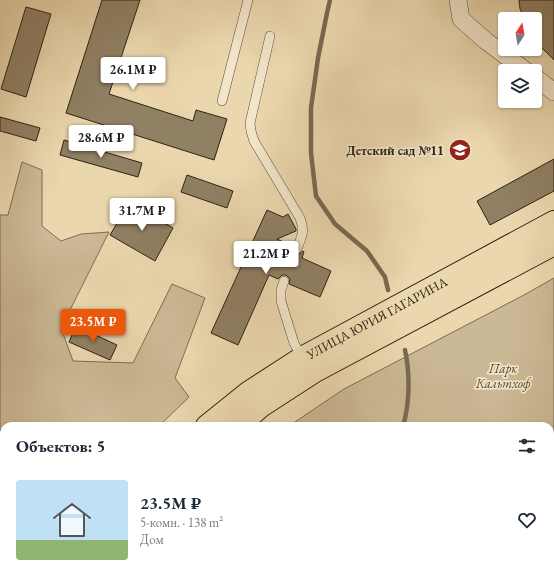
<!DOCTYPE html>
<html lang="ru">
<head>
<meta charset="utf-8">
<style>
  body { margin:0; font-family:"EB Garamond",serif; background:#f2f2f3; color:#1f2937; height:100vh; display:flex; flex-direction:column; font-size:15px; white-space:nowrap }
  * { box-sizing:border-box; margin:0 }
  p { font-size:13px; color:#747a83 }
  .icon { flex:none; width:22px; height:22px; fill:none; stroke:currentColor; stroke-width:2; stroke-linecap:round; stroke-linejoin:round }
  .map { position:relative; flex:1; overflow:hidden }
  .details { position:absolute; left:0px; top:422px; width:554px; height:156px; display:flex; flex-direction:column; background:#fff; border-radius:12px 12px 0 0; box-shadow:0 1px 3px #0004 }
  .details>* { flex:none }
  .needle { width:26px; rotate:11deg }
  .controls { position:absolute; left:498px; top:12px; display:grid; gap:8px }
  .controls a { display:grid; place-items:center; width:44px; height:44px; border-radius:4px; background:#fff; box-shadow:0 1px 3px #0004; font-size:20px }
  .price { position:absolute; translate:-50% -34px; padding:0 9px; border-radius:4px; background:#fff; color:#222; font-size:13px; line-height:26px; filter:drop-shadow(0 1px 2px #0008) }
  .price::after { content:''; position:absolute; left:50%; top:24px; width:12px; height:9px; margin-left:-6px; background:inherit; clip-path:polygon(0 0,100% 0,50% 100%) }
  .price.selected { background:#ea580c; color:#fff }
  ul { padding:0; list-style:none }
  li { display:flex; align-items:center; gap:12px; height:100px; padding:0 16px }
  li+li { border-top:1px solid #e0e1e3 }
  li span { display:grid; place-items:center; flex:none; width:112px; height:80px; border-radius:4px; color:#555 }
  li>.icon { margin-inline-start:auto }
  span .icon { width:48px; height:48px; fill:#fffc; stroke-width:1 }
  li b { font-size:17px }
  h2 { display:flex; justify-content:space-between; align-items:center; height:48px; padding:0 16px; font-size:17px }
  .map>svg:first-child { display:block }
  .green { fill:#cbb894; stroke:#7c6d54 }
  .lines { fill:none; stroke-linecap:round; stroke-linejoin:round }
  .stream { stroke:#786951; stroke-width:4.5 }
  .building { fill:#908064; stroke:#2d2214 }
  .service-casing { stroke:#5c4f3a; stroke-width:10 }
  .minor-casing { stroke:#5c4f3a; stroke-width:18 }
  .primary-casing { stroke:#2d2214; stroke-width:24 }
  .service { stroke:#f2e5ca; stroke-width:9 }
  .minor { stroke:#f2e5ca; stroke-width:17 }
  .primary { stroke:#ebd7ae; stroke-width:22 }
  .labels { text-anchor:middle; stroke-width:3.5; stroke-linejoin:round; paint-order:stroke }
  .poi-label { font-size:13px; font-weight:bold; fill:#2d2214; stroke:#f2e5ca; text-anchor:end }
  .street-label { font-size:13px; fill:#2d2214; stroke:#f2e5ca }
  .park-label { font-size:13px; font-style:italic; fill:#544834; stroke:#f2e5ca }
</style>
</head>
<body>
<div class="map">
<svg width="554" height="578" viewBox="0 0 554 578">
  <rect width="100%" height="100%" fill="#ebd7ae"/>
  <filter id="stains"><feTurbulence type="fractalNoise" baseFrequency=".005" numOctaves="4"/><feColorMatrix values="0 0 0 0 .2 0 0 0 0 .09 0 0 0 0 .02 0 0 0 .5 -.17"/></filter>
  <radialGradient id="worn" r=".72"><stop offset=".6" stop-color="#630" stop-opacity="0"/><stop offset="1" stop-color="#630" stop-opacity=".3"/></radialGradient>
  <path class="green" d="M22,162L42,170V226L61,241L81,234L109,232L61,328L73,361L133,363L172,284L205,298L175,378L189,397L159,426H4V437L0,436V215H8Z
    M554,278V435L550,445V426H289L344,389L524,295Z
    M550,494L554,499V578H144L147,574H550Z
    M4,506V574H53L51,578H0V509Z"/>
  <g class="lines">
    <path class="stream" d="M330,0L327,13L318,58L311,108V153L316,196L335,224L367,251L385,277L388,290
      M403,426C410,403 410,373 405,350
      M253,578L257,574"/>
  </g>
  <path class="building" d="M102,0H140L109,94L193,121L196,110L227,119L214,160L66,113Z
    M519,0H554V60L537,43L535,38V19H525L520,9Z
    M26,7L51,14L26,97L1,89Z
    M0,117L40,128L36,141L0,131Z
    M64,140L142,163L138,177L60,155Z
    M554,159V191L490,225L477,201Z
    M187,175L233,191L227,208L181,192Z
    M129,203L173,228L155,261L110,235Z
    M267,210L283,217L288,214L296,229V231L277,239L292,246L291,250L295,254L298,255L303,251L304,252L302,258L331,271L320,297L289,284L290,279L286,275H282L278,279L269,275L238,345L211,333Z
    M76,326L117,345L110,360L69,342Z"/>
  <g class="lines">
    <g class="service-casing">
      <path id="service" d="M270,36L250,123L251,131L254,141L300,218C305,232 302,235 297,249
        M222,101L248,0
        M284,281L281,290V301L294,343L302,358"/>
    </g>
    <g class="minor-casing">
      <path id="minor" d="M458,0L461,19L486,41L526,71
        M535,77L554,92
        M0,445L4,446"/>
    </g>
    <g class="primary-casing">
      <g id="primary">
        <path id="s1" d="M207,426L248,393L302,358L554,222"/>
        <path d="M238,426L261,406L315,371L554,244"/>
        <path d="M85,578L87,574"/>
        <path d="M112,578L115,574"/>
      </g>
    </g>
    <use href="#service" class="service"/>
    <use href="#minor" class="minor"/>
    <use href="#primary" class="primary"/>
  </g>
  <defs>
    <g id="school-disc" transform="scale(1.15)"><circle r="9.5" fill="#8f2418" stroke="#f2e5ca"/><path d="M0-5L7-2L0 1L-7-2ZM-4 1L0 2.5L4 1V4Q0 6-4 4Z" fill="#fff"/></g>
  </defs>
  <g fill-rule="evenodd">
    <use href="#school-disc" x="460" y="150"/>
  </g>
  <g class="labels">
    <g class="poi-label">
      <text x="444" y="155">Детский сад №11</text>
    </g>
    <g class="street-label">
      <text dy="5" stroke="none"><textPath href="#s1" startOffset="202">УЛИЦА ЮРИЯ ГАГАРИНА</textPath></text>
    </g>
    <g class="park-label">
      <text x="503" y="373">Парк<tspan x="503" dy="15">Кальтхоф</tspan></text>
    </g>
  </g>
  <rect width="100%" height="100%" filter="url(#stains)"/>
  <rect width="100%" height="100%" fill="url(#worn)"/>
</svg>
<div class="controls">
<a><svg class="needle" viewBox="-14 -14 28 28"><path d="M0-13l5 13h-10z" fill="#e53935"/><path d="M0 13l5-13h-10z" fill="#747a83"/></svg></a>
<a><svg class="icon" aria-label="layers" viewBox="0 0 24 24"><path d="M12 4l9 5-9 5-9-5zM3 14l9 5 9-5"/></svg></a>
</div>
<b class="price" style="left:133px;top:91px">26.1M ₽</b>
<b class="price" style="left:101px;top:159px">28.6M ₽</b>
<b class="price" style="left:142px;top:232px">31.7M ₽</b>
<b class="price" style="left:266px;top:275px">21.2M ₽</b>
<b class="price selected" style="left:93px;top:343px">23.5M ₽</b>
<section class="details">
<h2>Объектов: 5<svg class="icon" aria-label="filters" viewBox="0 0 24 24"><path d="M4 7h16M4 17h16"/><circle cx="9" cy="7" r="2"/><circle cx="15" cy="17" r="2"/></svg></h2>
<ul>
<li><span style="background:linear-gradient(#bfe0f5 75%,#8fb573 0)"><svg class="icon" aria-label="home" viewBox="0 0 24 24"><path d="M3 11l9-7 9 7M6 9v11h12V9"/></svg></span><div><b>23.5M ₽</b><p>5-комн. · 138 m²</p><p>Дом</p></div><svg class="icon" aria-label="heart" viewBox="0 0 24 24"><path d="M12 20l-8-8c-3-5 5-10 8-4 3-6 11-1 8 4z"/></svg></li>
</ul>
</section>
</div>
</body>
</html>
